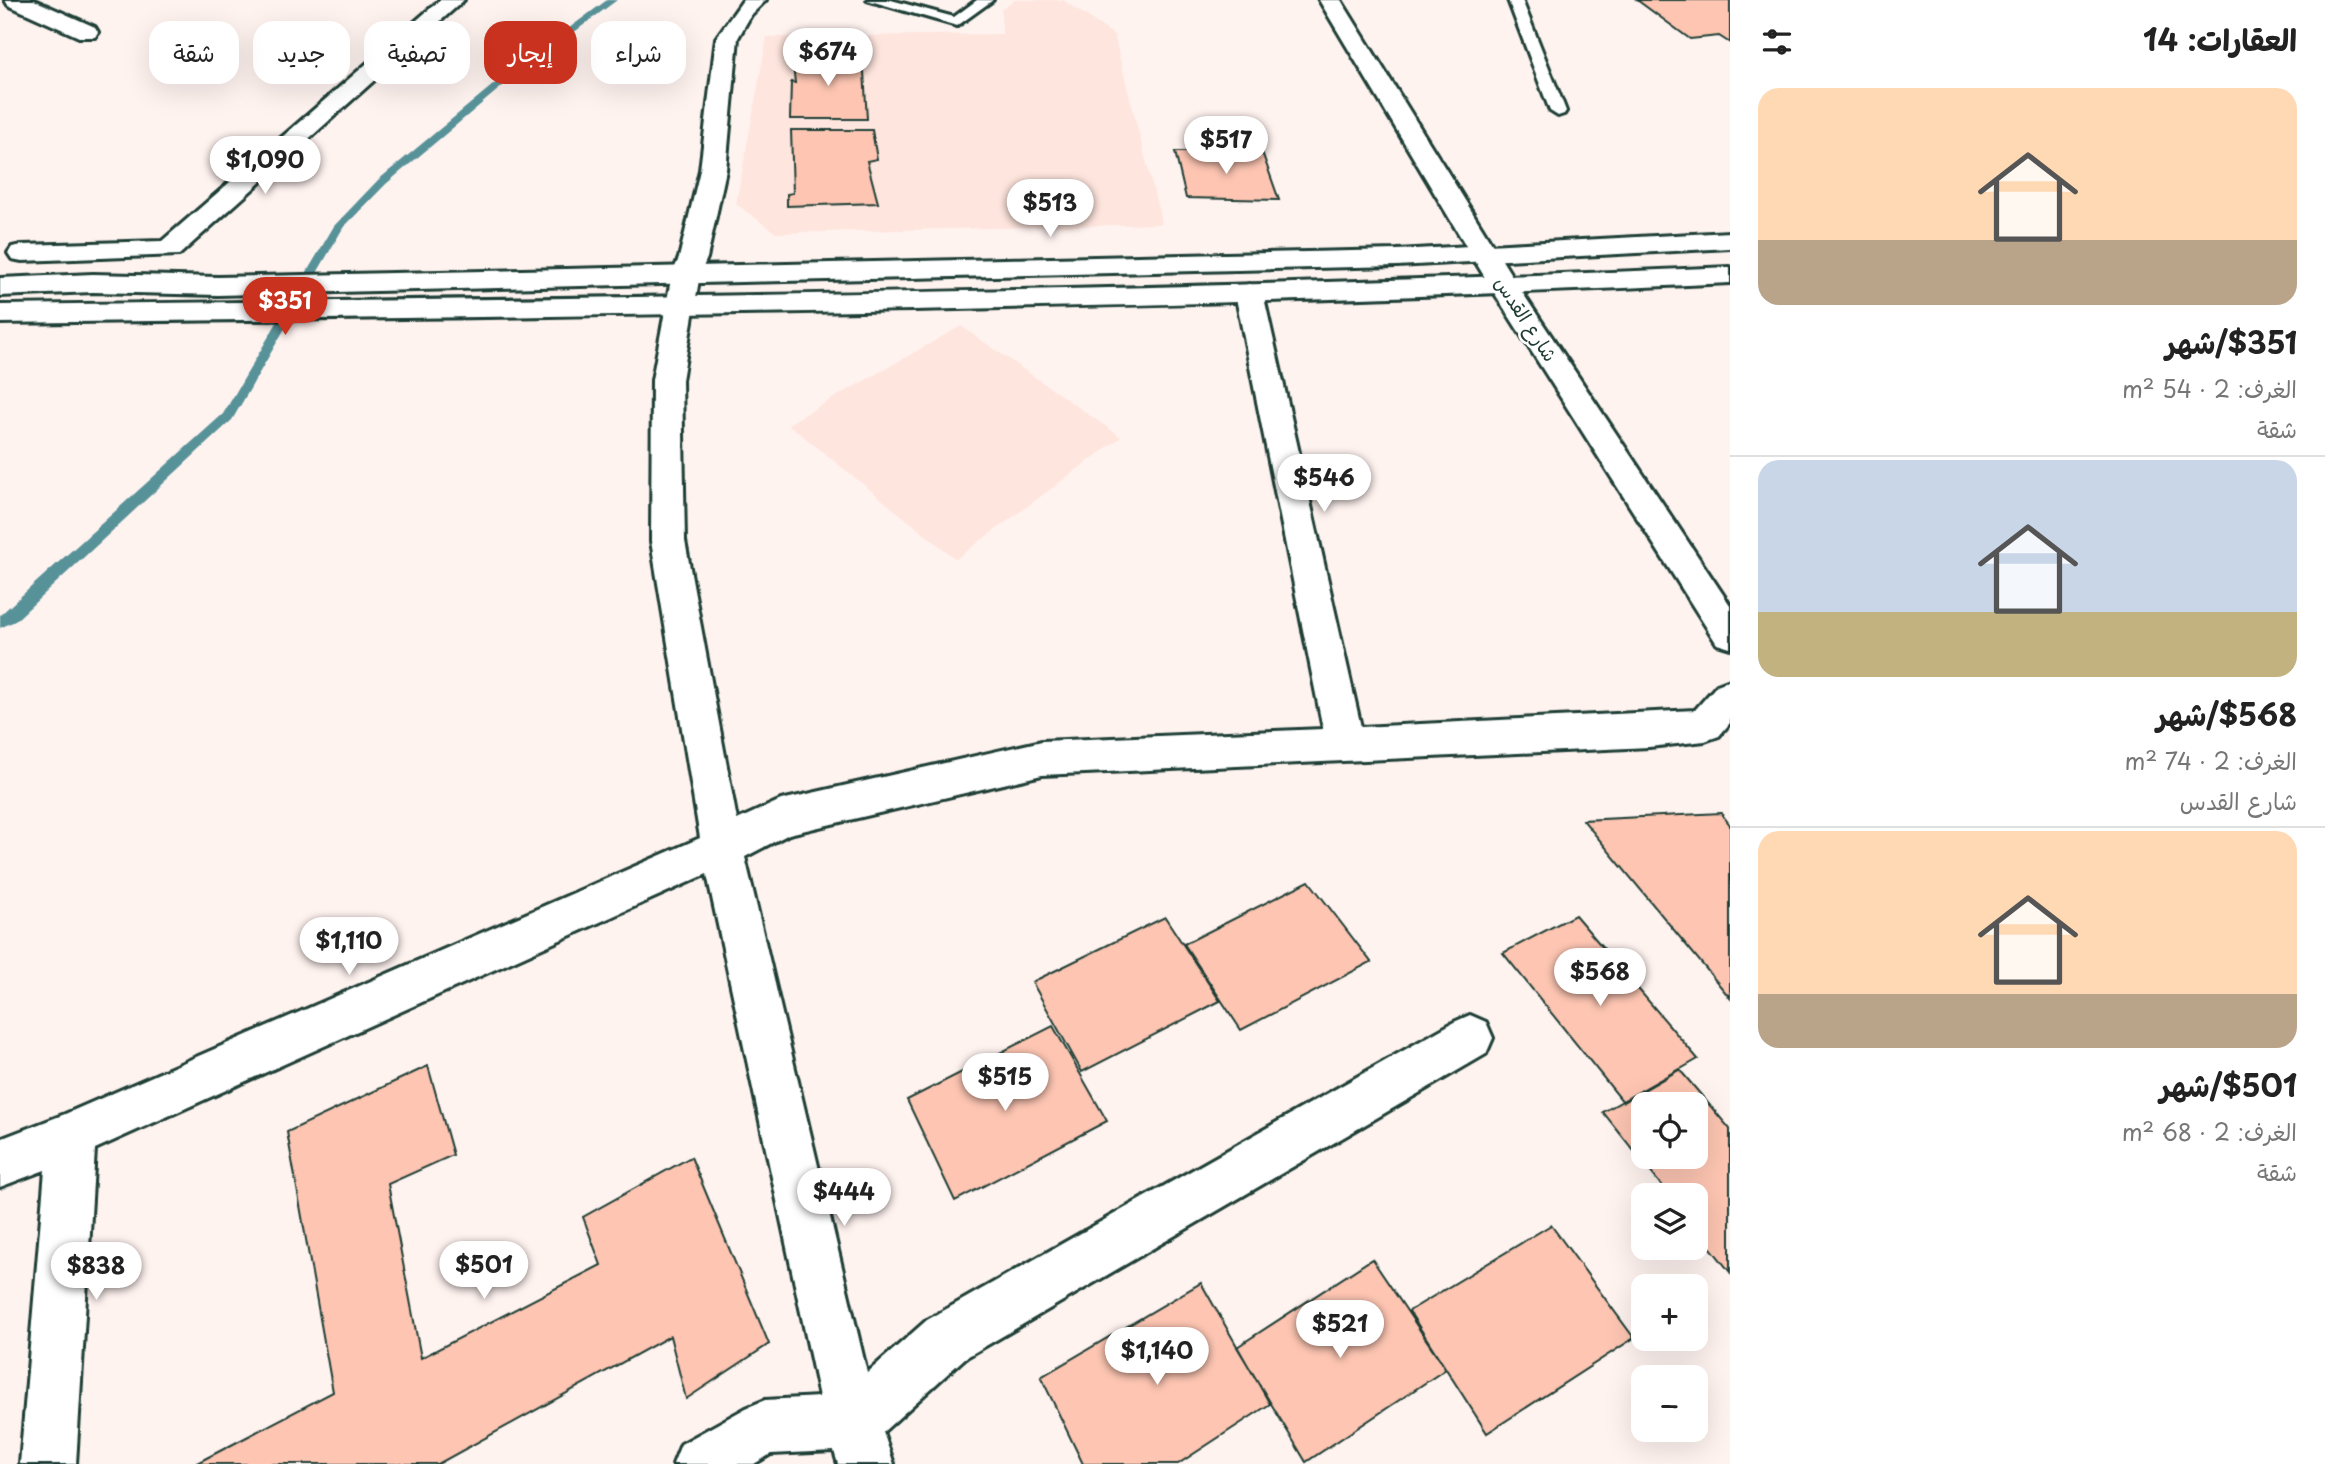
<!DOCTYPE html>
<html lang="ar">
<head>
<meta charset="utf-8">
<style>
  body { margin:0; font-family:"Playpen Sans","Playpen Sans Arabic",sans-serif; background:#f6f6f6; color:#222; direction:rtl; height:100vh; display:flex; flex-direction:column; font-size:26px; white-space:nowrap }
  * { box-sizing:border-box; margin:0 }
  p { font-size:23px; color:#767676 }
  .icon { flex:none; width:38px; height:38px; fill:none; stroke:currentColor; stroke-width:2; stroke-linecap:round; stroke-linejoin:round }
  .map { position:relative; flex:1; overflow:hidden; direction:ltr }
  .side { display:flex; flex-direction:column; background:#fff; width:595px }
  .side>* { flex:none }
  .banner { position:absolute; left:21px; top:21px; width:665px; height:63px; direction:rtl; display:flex; gap:14px }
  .controls { position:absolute; left:1631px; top:1092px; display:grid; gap:14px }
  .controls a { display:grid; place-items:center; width:77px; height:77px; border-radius:14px; background:#fff; box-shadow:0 7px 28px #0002; font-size:35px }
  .price { position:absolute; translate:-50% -60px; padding:0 16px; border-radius:24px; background:#fff; color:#222; font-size:23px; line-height:46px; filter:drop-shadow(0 2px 4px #0008) }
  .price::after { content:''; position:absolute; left:50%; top:42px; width:21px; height:16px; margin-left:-10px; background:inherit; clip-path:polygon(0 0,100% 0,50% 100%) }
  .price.current { background:#c8321e; color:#fff }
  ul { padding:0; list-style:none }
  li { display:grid; align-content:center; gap:14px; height:371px; padding:0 28px }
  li+li { border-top:2px solid #e0e0e0 }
  li span { display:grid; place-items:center; height:217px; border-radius:21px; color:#555 }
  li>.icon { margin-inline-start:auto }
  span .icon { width:126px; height:126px; fill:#fffc; stroke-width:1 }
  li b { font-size:30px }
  h2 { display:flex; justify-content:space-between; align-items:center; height:84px; padding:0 28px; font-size:30px }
  .tag { padding:0 24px; border-radius:21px; background:#fff; box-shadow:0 7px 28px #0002; font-size:24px; line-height:63px }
  .tag.current { background:#c8321e; color:#fff }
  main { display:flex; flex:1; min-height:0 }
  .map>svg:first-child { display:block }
  .built { fill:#fee5dd; fill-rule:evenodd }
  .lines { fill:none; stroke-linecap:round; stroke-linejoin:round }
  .stream { fill:#589299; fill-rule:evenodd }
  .building { fill:#fdc5b2; stroke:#1f3d34; stroke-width:2; fill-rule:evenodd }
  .lane-casing { stroke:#1f3d34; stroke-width:6 }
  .street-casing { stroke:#1f3d34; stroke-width:6 }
  .secondary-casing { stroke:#1f3d34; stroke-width:6 }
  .lane { fill:#fff; fill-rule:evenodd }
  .street { fill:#fff; fill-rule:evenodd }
  .secondary { fill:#fff; fill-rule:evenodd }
  .labels { text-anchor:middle; stroke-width:5; stroke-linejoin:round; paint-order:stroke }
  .far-street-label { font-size:19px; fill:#1f3d34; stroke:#fff }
</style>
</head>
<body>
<main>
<section class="side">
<h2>العقارات: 14<svg class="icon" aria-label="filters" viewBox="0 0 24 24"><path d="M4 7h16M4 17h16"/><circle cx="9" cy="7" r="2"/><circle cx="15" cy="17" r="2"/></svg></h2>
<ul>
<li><span style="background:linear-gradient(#ffd9b3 70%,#b9a48a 0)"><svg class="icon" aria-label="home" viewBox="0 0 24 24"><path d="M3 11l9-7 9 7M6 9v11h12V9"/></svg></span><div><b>$351/شهر</b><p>الغرف: 2 · 54 m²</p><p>شقة</p></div></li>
<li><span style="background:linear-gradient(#c9d6e8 70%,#c2b280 0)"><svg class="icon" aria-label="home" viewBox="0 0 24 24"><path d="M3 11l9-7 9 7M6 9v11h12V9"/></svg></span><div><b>$568/شهر</b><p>الغرف: 2 · 74 m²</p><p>شارع القدس</p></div></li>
<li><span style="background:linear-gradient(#ffd9b3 75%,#b9a48a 0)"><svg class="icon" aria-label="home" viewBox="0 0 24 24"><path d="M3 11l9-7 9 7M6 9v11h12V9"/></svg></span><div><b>$501/شهر</b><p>الغرف: 2 · 68 m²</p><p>شقة</p></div></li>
</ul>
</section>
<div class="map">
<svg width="1730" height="1464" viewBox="0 0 1730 1464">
  <rect width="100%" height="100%" fill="#fff3f0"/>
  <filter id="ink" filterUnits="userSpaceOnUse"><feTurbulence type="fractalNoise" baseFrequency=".0143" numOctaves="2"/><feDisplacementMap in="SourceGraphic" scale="14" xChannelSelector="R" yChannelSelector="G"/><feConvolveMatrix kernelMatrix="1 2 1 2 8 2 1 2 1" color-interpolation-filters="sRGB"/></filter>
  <g filter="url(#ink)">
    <path class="built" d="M1015,0H1063L1114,35L1162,224L776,233L736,204L767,37L1002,34L1001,10ZM792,56H862L867,118L790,119L791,83H795ZM791,130H872L877,159L867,161L878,203L787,206V194L793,193Z
      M961,326L1121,437L956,559L788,424Z"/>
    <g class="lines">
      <path class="stream" d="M607,0H617L505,84L386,184L343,228L232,420L15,621L0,628V615L223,414L334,226L378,180L499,80Z"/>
    </g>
    <path class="building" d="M1637,0H1730V43L1719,36L1690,39Z
      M792,56H863L867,119H790L791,82L795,83Z
      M791,130H872L877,159L867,161L878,203L787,206V194L793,193Z
      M1175,152H1262L1279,200L1186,198Z
      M1721,813L1730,825V998L1583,820Z
      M1309,881L1371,962L1241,1030L1184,944Z
      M1575,915L1698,1059L1623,1102L1503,953Z
      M1165,917L1220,1001L1082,1072L1032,982Z
      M1053,1026L1107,1121L955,1201L907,1100Z
      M428,1066L453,1155L388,1184L421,1358L601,1265L583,1217L691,1157L769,1344L686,1399L670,1336L438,1464H195L333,1392L287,1132Z
      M1679,1069L1730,1129V1272L1696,1229V1195H1669L1603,1112ZM1643,1104H1696V1157H1643Z
      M1551,1225L1634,1338L1487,1433L1409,1311Z
      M1372,1259L1446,1369L1306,1462L1237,1347Z
      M1201,1283L1270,1404L1178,1464H1083L1041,1377Z"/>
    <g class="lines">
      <g class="lane-casing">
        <path id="lane" d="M867,0H891L954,17L977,0H993L957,26Z
          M1508,0H1522L1566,111L1564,114L1558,116L1550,111Z"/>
      </g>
      <g class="street-casing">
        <path id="street" d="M5,0H34L95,27L98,32L95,37H79L8,5Z
          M440,0H464L179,255L22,261L12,259L8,253L12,247L22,245L162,241Z
          M743,0H766L751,15L738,38L726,170L707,258L700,274L682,380L685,541L737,820L781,800L1042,741L1323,729L1235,293L1239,287L1249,284L1259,287L1263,293L1361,727L1695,710L1717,685L1730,680V723L1719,736L1705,741L1649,747L1042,775L789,834L745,857L867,1373L927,1320L1454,1022L1470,1015L1486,1022L1493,1038L1486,1054L965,1358L883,1432L894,1464H838L834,1451L771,1454L754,1464H673L681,1444L746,1408L765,1400L819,1397L707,874L95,1149L76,1464H20L45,1170L0,1187V1139L65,1114L700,838L651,541L652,380L672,274L679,258L700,170L716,38Z
          M1319,0H1341L1518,286L1730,605V648L1717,644L1490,286Z"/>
      </g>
      <g class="secondary-casing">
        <path id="secondary" d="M1730,232V248L1397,266L218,295L93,292L0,296V278L93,274L218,277L1397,250Z
          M1730,267V283C1154,311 577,316 0,323V305C577,298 1154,293 1730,267Z"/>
      </g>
      <use href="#lane" class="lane"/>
      <use href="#street" class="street"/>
      <use href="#secondary" class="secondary"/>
    </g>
  </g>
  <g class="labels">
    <g class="far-street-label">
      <text transform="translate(1526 319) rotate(57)" y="7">شارع القدس</text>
    </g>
  </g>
</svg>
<div class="controls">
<a><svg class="icon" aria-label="locate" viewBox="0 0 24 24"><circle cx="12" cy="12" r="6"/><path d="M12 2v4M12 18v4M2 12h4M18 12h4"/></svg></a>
<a><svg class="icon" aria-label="layers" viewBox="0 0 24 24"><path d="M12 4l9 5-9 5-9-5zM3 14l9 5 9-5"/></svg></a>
<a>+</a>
<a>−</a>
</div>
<b class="price" style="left:828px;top:88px">$674</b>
<b class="price" style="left:1226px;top:176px">$517</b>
<b class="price" style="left:265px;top:196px">$1,090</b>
<b class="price" style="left:1050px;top:239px">$513</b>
<b class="price current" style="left:285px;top:337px">$351</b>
<b class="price" style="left:1324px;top:514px">$546</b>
<b class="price" style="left:349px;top:977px">$1,110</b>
<b class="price" style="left:1600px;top:1008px">$568</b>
<b class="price" style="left:1005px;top:1113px">$515</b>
<b class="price" style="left:844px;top:1228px">$444</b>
<b class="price" style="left:484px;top:1301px">$501</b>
<b class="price" style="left:96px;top:1302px">$838</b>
<b class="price" style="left:1340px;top:1360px">$521</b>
<b class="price" style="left:1157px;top:1387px">$1,140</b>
<div class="banner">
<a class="tag">شراء</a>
<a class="tag current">إيجار</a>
<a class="tag">تصفية</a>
<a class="tag">جديد</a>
<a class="tag">شقة</a>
</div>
</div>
</main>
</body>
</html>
